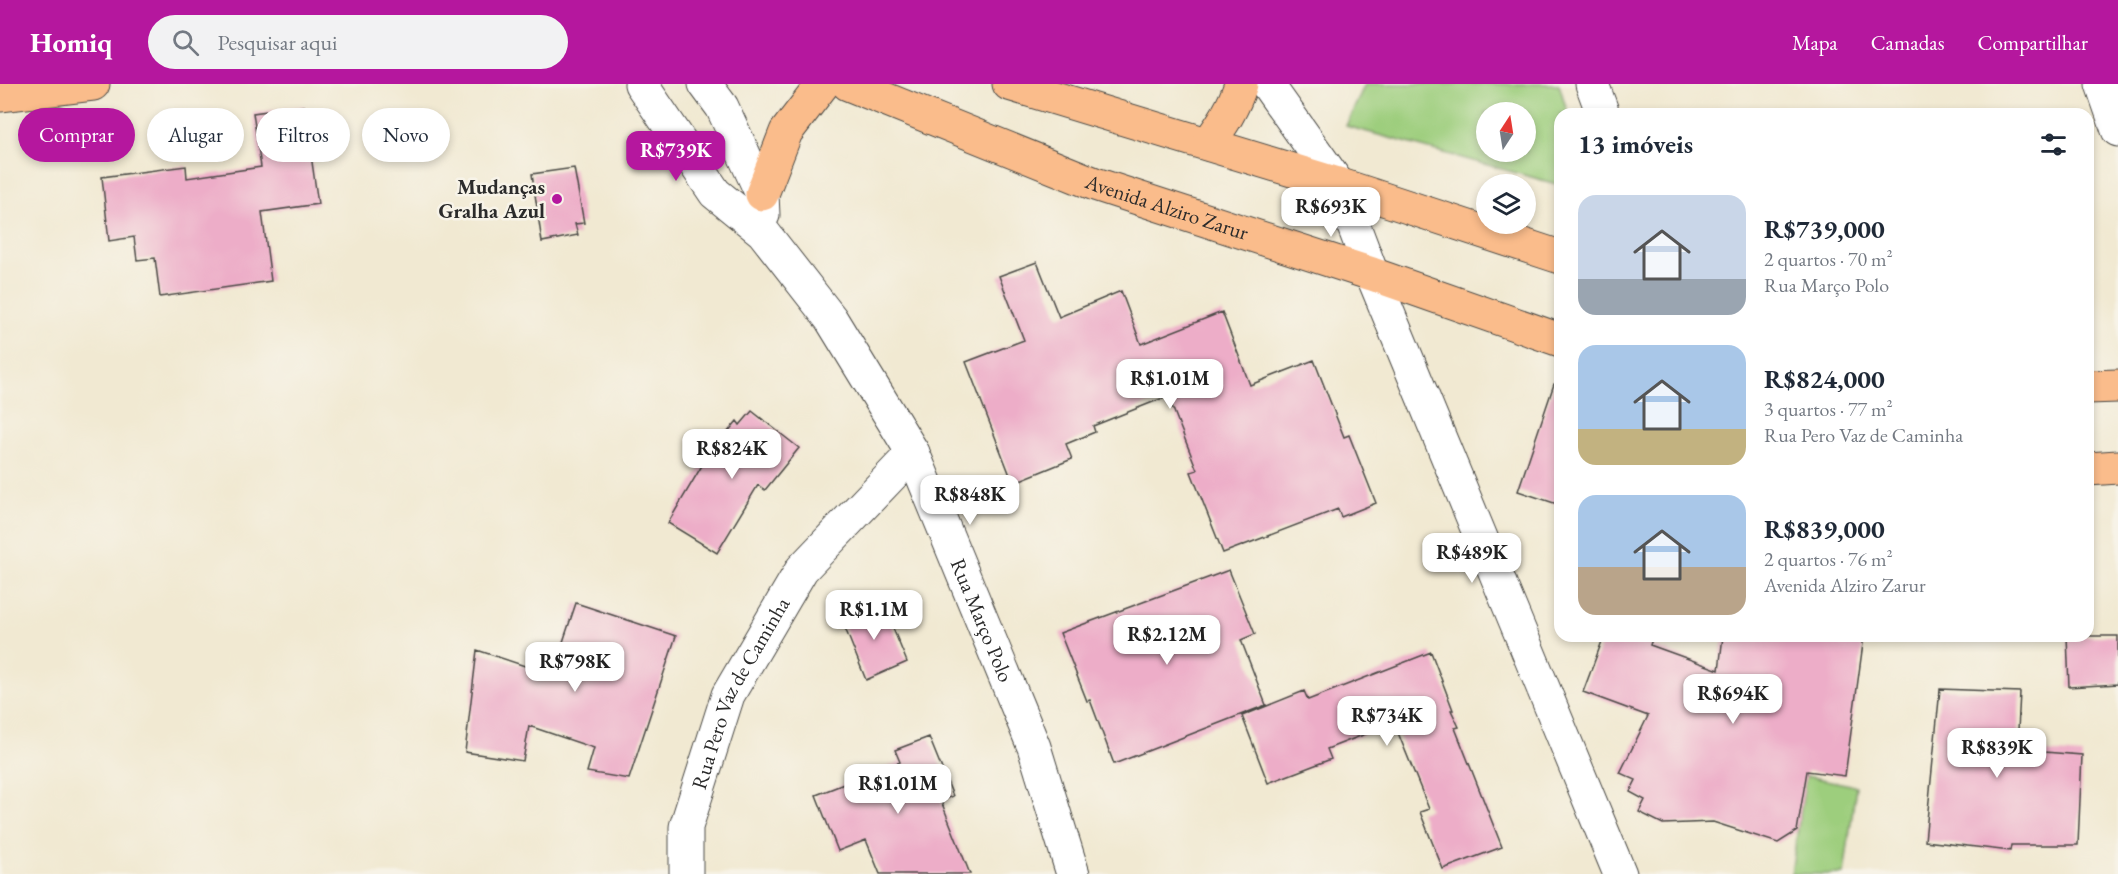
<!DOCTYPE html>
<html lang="pt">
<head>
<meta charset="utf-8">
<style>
  body { margin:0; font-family:"EB Garamond",serif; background:#f2f2f3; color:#1f2937; height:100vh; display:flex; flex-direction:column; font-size:22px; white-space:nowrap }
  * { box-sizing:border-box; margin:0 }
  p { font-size:20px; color:#747a83 }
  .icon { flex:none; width:33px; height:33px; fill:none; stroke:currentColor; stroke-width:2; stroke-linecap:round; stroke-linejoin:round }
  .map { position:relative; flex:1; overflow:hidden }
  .panel { position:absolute; left:1554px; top:24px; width:540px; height:534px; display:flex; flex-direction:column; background:#fff; border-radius:18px; box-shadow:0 3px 9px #0003 }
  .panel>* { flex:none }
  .top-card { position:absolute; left:18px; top:24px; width:570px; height:54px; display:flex; gap:12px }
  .needle { width:39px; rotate:12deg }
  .fabs { position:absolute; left:1476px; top:18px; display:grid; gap:12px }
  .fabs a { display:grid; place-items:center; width:60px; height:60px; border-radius:50%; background:#fff; box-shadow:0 3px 9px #0003; font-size:30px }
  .price { position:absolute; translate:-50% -51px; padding:0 14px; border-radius:12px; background:#fff; color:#222; font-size:20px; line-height:39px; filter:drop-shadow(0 2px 3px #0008) }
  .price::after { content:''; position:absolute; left:50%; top:36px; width:18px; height:14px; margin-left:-9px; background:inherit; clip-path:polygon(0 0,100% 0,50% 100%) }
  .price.current { background:#b5179e; color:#fff }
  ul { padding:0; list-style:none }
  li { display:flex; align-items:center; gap:18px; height:150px; padding:0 24px }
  li span { display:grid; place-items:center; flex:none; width:168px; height:120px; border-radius:18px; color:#555 }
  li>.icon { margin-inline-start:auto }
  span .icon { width:72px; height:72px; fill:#fffc; stroke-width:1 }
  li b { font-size:26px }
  h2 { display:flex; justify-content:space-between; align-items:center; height:72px; padding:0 24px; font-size:26px }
  .pill { padding:0 21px; border-radius:27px; background:#fff; box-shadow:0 3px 9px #0003; font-size:21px; line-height:54px }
  .pill.current { background:#b5179e; color:#fff }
  header { display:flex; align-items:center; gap:36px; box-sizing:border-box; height:84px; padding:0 30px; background:#b5179e; color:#fff }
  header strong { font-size:28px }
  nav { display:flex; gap:33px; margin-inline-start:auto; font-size:21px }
  .search { width:420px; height:54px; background:#f2f2f3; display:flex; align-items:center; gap:15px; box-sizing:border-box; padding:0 21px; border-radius:33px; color:#747a83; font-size:22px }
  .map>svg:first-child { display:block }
  .green { fill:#9dce7d; stroke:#647c54; stroke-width:1.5; fill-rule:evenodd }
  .building { fill:#edadc8 }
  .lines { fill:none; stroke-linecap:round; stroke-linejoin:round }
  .minor-casing { stroke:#494844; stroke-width:35 }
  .major-casing { stroke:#494844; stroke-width:35 }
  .minor { stroke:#fff; stroke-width:33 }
  .major { stroke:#fabc8b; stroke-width:33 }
  .poi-dot { fill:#b5179e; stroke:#f7f3e8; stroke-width:2 }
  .labels { text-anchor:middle; stroke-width:5; stroke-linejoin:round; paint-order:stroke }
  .poi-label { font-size:21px; font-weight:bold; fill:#2b2b2b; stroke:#f7f3e8; text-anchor:end }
  .street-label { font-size:21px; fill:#2b2b2b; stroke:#f7f3e8 }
</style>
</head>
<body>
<header>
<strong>Homiq</strong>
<div class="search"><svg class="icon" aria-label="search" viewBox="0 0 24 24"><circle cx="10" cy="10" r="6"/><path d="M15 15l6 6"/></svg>Pesquisar aqui</div>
<nav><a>Mapa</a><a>Camadas</a><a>Compartilhar</a></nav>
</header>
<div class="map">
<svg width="2118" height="790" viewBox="0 0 2118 790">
  <rect width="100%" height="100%" fill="#f7f3e8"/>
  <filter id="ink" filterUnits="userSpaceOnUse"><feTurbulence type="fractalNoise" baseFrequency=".0167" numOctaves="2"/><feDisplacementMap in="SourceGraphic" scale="12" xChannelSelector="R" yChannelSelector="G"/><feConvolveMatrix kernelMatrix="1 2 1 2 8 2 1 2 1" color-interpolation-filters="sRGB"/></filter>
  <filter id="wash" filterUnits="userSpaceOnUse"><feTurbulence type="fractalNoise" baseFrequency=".008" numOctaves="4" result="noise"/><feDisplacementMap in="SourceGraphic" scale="24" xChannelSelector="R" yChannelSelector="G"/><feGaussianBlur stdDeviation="1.35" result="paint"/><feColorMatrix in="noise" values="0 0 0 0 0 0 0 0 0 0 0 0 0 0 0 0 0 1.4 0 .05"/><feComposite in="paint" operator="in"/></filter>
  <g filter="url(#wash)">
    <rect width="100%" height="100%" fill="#f1e9d2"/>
    <path class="green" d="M1365,0H1559L1568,30H1560V101L1346,42ZM1486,28H1526V68H1486Z
      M1806,692L1856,702L1844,790H1791Z"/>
    <g id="blocks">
      <path class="building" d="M304,22L318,120L262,128L271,197L160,213L155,174L137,176L134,153L109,157L102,93L186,82L187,94L261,83L253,29Z
        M574,84L584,139L575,140L578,151L542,158L532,90Z
        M1037,178L1059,233L1121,207L1141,260L1222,228L1250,301L1314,276L1344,353L1349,351L1376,419L1341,433L1338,425L1223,469L1191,388L1197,386L1168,312L1093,342L1095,348L1066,360L1072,375L1013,399L966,278L1024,256L999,192Z
        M1554,300L1560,301V421L1518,407Z
        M752,327L799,364L765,406L758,401L717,469L668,439L707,373L737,337L740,341Z
        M1229,486L1255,550L1241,556L1266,621L1114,680L1090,616L1087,617L1060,549Z
        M882,518L907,578L866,596L841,534Z
        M576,519L676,552L629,695L587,688L594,664L529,642L523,677L465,668L477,566L552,591Z
        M1604,552H1653L1650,561L1719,586L1723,552H1864L1845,692L1807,687L1797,747L1778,759L1713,738L1663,740L1639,728L1645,716L1630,708L1636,696L1620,689L1648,632L1583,608Z
        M2067,552H2118V600L2069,603Z
        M1431,568L1453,626H1451L1459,643L1455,644L1502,763L1443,785L1420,728L1429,725L1394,639L1327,665L1331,675L1268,699L1242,632L1304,607L1308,616Z
        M1940,605L2020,608L2017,666L2082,671L2078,761H2011L2010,767L1925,757Z
        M929,653L953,712L941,717L970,790H880L866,756L838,767L816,711L900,678L895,666Z"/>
    </g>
  </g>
  <g filter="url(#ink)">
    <use href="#blocks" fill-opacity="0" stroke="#494844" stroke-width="1.5"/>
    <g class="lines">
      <g class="minor-casing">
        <g id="minor">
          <path id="s1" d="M641,0L715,109L763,148L831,235L913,369L1034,663L1073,790"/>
          <path d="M705,0L722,23L762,110L763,131"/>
          <path d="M1267,0L1338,100L1372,190L1620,790"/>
          <path d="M1592,0L1603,30"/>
          <path d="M2102,0L2118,46"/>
          <path id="s2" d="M686,790V743L728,611L802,485L913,369"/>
        </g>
      </g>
      <g class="major-casing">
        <g id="major">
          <path id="s3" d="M848,0L1095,100L1372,190L1560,256"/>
          <path d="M1009,0L1338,100L1560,173"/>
          <path d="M0,11L93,0"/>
          <path d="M1208,60C1222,41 1234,23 1241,0"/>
          <path d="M762,110L786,48L823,0"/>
          <path d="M2088,303L2118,302"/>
          <path d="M2088,385L2118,383"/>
        </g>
      </g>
      <use href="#minor" class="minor"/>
      <use href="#major" class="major"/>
    </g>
  </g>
  <circle class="poi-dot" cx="557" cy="115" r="6"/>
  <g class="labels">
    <g class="poi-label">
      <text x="545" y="110">Mudanças<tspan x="545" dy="24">Gralha Azul</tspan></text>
    </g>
    <g class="street-label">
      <text dy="7" stroke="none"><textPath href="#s3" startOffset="342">Avenida Alziro Zarur</textPath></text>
      <text dy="7" stroke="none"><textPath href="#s1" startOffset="642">Rua Março Polo</textPath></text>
      <text dy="7" stroke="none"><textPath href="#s2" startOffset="192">Rua Pero Vaz de Caminha</textPath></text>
    </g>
  </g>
</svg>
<div class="fabs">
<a><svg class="needle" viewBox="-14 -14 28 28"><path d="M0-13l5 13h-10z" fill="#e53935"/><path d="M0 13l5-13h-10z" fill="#747a83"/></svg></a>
<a><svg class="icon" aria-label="layers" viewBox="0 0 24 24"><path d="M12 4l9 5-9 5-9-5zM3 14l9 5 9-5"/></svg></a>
</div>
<b class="price current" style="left:676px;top:98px">R$739K</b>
<b class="price" style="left:1331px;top:154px">R$693K</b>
<b class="price" style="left:1170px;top:326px">R$1.01M</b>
<b class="price" style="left:732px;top:396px">R$824K</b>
<b class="price" style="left:970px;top:442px">R$848K</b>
<b class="price" style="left:1472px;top:500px">R$489K</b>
<b class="price" style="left:874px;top:557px">R$1.1M</b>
<b class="price" style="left:1167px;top:582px">R$2.12M</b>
<b class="price" style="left:575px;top:609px">R$798K</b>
<b class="price" style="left:1733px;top:641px">R$694K</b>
<b class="price" style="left:1387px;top:663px">R$734K</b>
<b class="price" style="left:1997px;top:695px">R$839K</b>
<b class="price" style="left:898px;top:731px">R$1.01M</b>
<div class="top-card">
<a class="pill current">Comprar</a>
<a class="pill">Alugar</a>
<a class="pill">Filtros</a>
<a class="pill">Novo</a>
</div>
<section class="panel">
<h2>13 imóveis<svg class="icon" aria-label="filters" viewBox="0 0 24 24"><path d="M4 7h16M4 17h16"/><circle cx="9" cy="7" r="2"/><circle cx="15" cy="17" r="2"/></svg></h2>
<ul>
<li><span style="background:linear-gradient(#c9d6e8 70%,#9aa5b1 0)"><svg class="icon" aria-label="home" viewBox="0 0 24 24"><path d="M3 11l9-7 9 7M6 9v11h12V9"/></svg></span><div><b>R$739,000</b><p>2 quartos · 70 m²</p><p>Rua Março Polo</p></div></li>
<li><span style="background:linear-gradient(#a9c7e8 70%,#c2b280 0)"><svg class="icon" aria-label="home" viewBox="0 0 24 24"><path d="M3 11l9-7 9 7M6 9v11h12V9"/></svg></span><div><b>R$824,000</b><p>3 quartos · 77 m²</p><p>Rua Pero Vaz de Caminha</p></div></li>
<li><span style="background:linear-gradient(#a9c7e8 60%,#b9a48a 0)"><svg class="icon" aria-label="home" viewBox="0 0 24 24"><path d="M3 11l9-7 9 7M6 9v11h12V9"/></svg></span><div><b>R$839,000</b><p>2 quartos · 76 m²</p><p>Avenida Alziro Zarur</p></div></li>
</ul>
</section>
</div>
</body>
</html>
